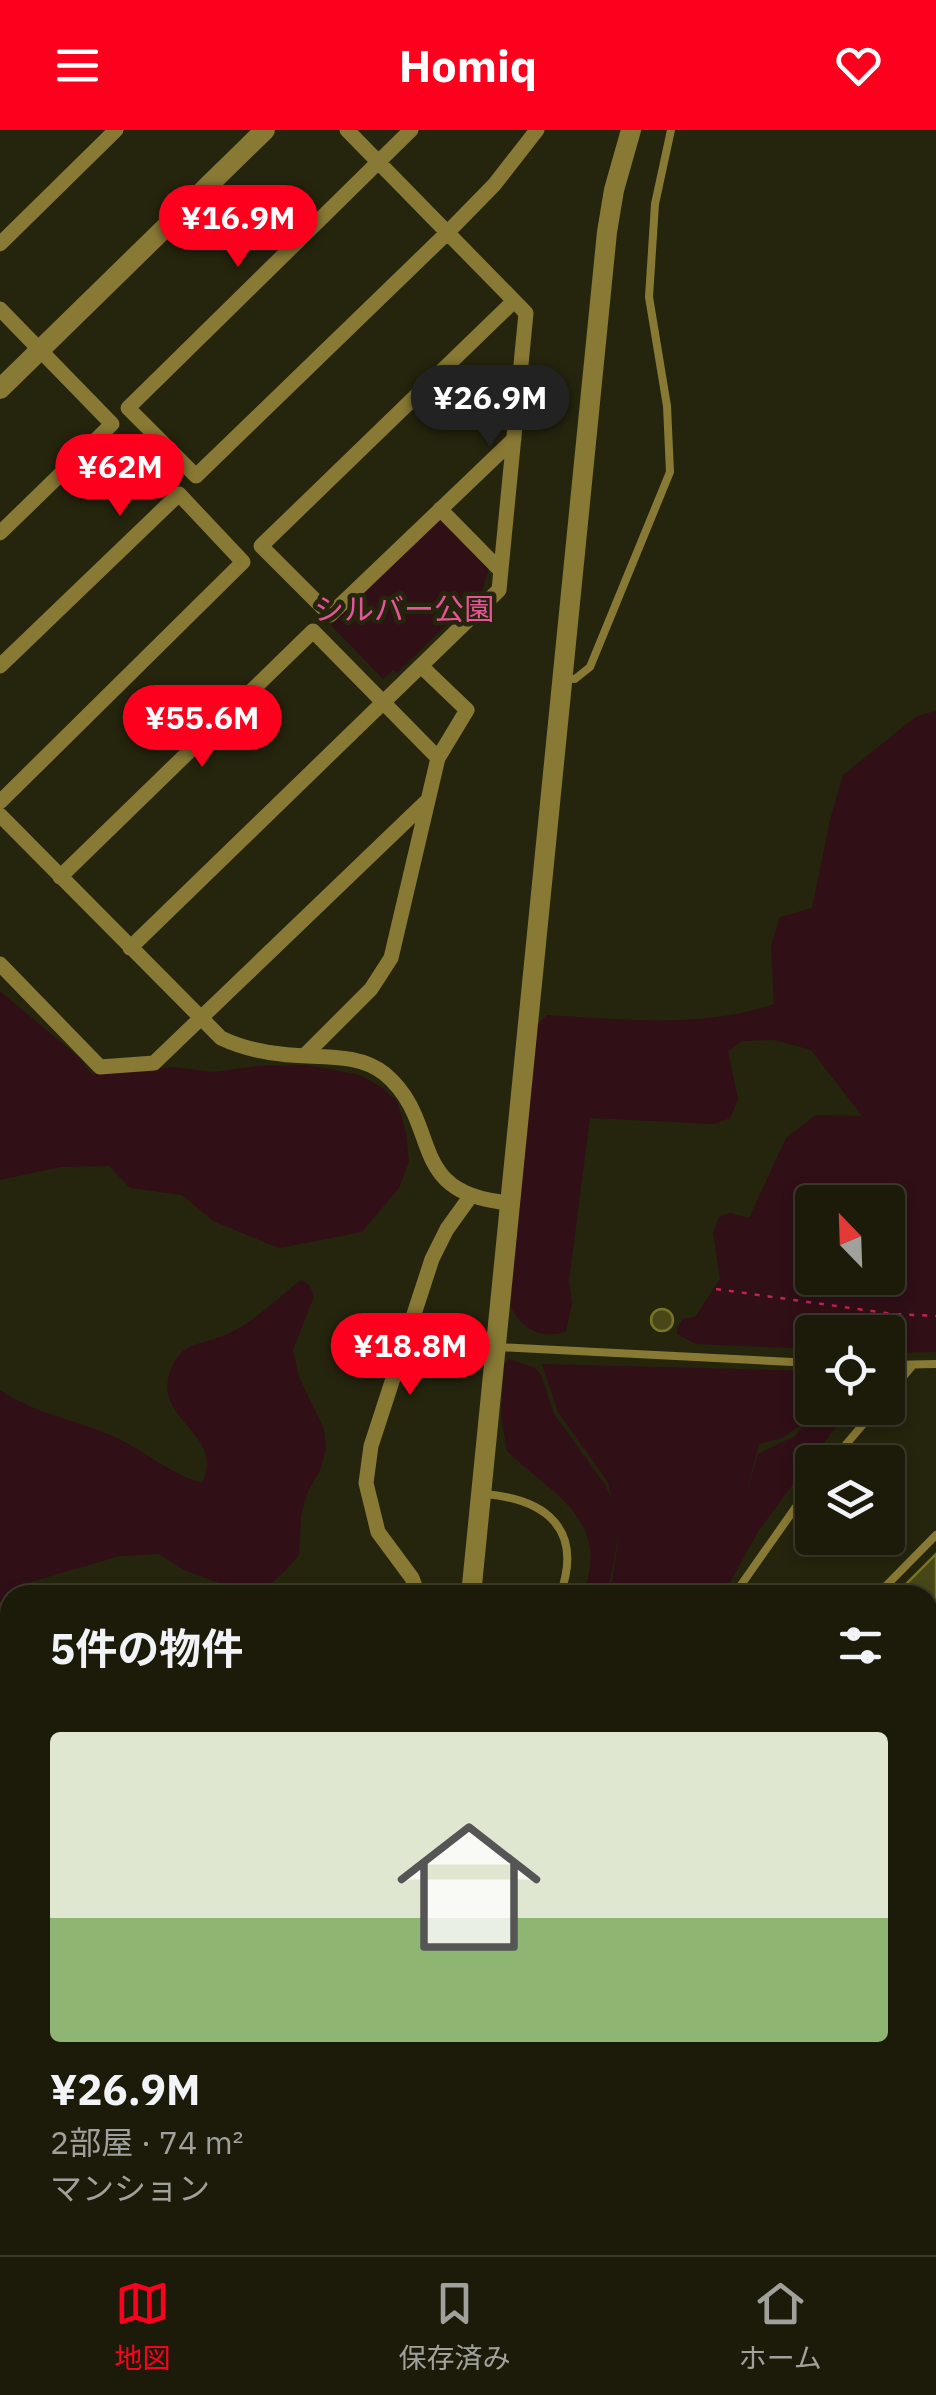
<!DOCTYPE html>
<html lang="ja">
<head>
<meta charset="utf-8">
<style>
  body { margin:0; font-family:"IBM Plex Sans","Noto Sans JP",sans-serif; background:#292818; color:#f1f3f6; height:100vh; display:flex; flex-direction:column; font-size:38px; white-space:nowrap }
  * { box-sizing:border-box; margin:0 }
  p { font-size:32px; color:#a0a19c }
  .icon { flex:none; width:55px; height:55px; fill:none; stroke:currentColor; stroke-width:2; stroke-linecap:round; stroke-linejoin:round }
  .map { position:relative; flex:1; overflow:hidden }
  .drawer { position:absolute; left:0px; top:1455px; width:938px; height:670px; display:flex; flex-direction:column; background:#1c1b0a; border-radius:30px 30px 0 0; box-shadow:0 5px 15px #0003,0 0 0 2px #3a392b }
  .drawer>* { flex:none }
  .needle { width:65px; rotate:337deg }
  .controls { position:absolute; left:795px; top:1055px; display:grid; gap:20px }
  .controls a { display:grid; place-items:center; width:110px; height:110px; border-radius:10px; background:#1c1b0a; box-shadow:0 5px 15px #0003,0 0 0 2px #3a392b; font-size:50px }
  .price { position:absolute; translate:-50% -85px; padding:0 22px; border-radius:35px; background:#fc001e; color:#fff; font-size:32px; line-height:65px; filter:drop-shadow(0 2px 5px #0008) }
  .price::after { content:''; position:absolute; left:50%; top:60px; width:30px; height:22px; margin-left:-15px; background:inherit; clip-path:polygon(0 0,100% 0,50% 100%) }
  .price.active { background:#222; color:#fff }
  ul { padding:0; list-style:none }
  li { display:grid; align-content:center; gap:20px; height:530px; padding:0 50px }
  li+li { border-top:2px solid #3a392b }
  li span { display:grid; place-items:center; height:310px; border-radius:10px; color:#555 }
  li>.icon { margin-inline-start:auto }
  span .icon { width:180px; height:180px; fill:#fffc; stroke-width:1 }
  li b { font-size:42px }
  h2 { display:flex; justify-content:space-between; align-items:center; height:120px; padding:0 50px; font-size:42px }
  header { display:flex; justify-content:space-between; align-items:center; height:130px; padding:0 50px; background:#fc001e; color:#fff; font-size:45px; font-weight:800 }
  .dock { display:flex; justify-content:space-around; align-items:center; height:140px; border-top:2px solid #3a392b; background:#1c1b0a; font-size:28px; color:#a0a19c }
  .dock a { display:grid; justify-items:center; gap:5px }
  .dock .active { color:#fc001e }
  .map>svg:first-child { display:block }
  .green { fill:#300f17; fill-rule:evenodd }
  .building { fill:#484717; stroke:#767427; stroke-width:2.5 }
  .lines { fill:none; stroke-linecap:round; stroke-linejoin:round }
  .path { stroke:#bf2550; stroke-width:2.5; stroke-dasharray:5 8; stroke-linecap:butt }
  .service { stroke:#887934; stroke-width:8 }
  .minor { stroke:#887934; stroke-width:15 }
  .tertiary { stroke:#887934; stroke-width:20 }
  .labels { text-anchor:middle; stroke-width:9; stroke-linejoin:round; paint-order:stroke }
  .park-label { font-size:30px; fill:#e95399; stroke:#25240d }
</style>
</head>
<body>
<header><svg class="icon" aria-label="menu" viewBox="0 0 24 24"><path d="M4 6h16M4 12h16M4 18h16"/></svg>Homiq<svg class="icon" aria-label="heart" viewBox="0 0 24 24"><path d="M12 20l-8-8c-3-5 5-10 8-4 3-6 11-1 8 4z"/></svg></header>
<div class="map">
<svg width="936" height="2125" viewBox="0 0 936 2125">
  <rect width="100%" height="100%" fill="#25240d"/>
  <path class="green" d="M441,387L489,437L483,459L397,543L393,540L383,549L331,495Z
    M936,581V1222L888,1223V1202H812V1219L696,1214L677,1204V1198L683,1189L695,1187L720,1149L713,1102L719,1087L730,1083L749,1088L786,1008L816,985L862,986L811,920L776,910L742,911L728,921L738,969L730,988L714,994L590,988L569,1150L572,1173L566,1201C541,1211 520,1197 510,1175L536,897L547,885C624,889 700,899 774,874L771,816L780,787L812,778L830,690L843,645L917,586ZM812,1072H888V1148H812Z
    M0,861L77,926L92,944L173,937L213,942L258,936L306,935L360,945L381,957L397,971L406,1002L409,1032L399,1058L362,1102L279,1118L213,1091L182,1065L130,1058L109,1036L60,1037L0,1050Z
    M301,1150L309,1155L314,1166L293,1220L299,1247L324,1299L326,1319L320,1340L307,1363L301,1387L299,1425L288,1438L270,1455L236,1459L184,1440L159,1424L120,1426L20,1455L0,1478V1260C33,1283 73,1289 110,1305C142,1318 169,1344 202,1353C227,1301 146,1290 173,1235C183,1214 197,1215 217,1208C249,1198 275,1170 301,1150Z
    M509,1229L535,1238L541,1245L554,1284L606,1356L612,1372L608,1352L558,1282L542,1234L812,1241V1277L801,1295L782,1308L759,1314L744,1372L758,1324L795,1306L816,1278H850L759,1400L723,1465H610L620,1399L607,1465H583C611,1388 555,1367 507,1321L501,1285L504,1235Z
    M10,1843V2067L0,2079V1848Z
    M936,1865V2058L928,2046V1872Z"/>
  <path class="building" d="M651 1190a11 11 0 1 1 22 0a11 11 0 1 1-22 0Z
    M936,1424V1470L928,1479V1465H895Z
    M936,1527V1581L928,1589V1535Z
    M928,1630L936,1638V1674L928,1666L933,1659L928,1653Z
    M933,1707L936,1709V1828L928,1837V1713Z"/>
  <g class="lines">
    <path class="path" d="M716,1159L893,1184L936,1186"/>
    <path class="service" d="M563,548L575,549L590,537L670,342L667,276L649,167L655,74L671,0
      M497,1217L812,1233
      M888,1235L936,1234
      M888,1265L913,1235
      M831,1332L877,1278
      M484,1364C546,1369 584,1399 560,1465
      M734,1465L812,1354
      M877,1465L936,1405
      M343,2115L352,2125
      M10,2125L14,2115"/>
    <path class="minor" d="M411,0L128,278L196,346L447,103L494,55L537,0
      M0,114L116,0
      M0,179L112,294L0,403
      M514,309L330,485L261,416L514,171
      M440,379L501,441
      M0,536L179,364L243,432L0,672
      M0,685L221,908C240,917 260,922 281,924C315,929 357,921 385,944C444,994 403,1064 510,1073
      M60,747L313,501L438,628
      M130,818L499,460L526,183L347,0
      M0,834L100,937L154,933L428,670
      M304,926L371,859L391,828L438,628L467,580L421,536
      M418,1465L412,1448L378,1402L366,1353L371,1316L432,1129L447,1099L470,1067"/>
    <path class="tertiary" d="M0,259L265,0
      M471,1465L607,102L614,60L631,0
      M0,1898L10,1892
      M658,2115L669,2125
      M683,2115L694,2125"/>
  </g>
  <g class="labels">
    <g class="park-label">
      <text x="404" y="490">シルバー公園</text>
    </g>
  </g>
</svg>
<div class="controls">
<a><svg class="needle" viewBox="-14 -14 28 28"><path d="M0-13l5 13h-10z" fill="#e53935"/><path d="M0 13l5-13h-10z" fill="#a0a19c"/></svg></a>
<a><svg class="icon" aria-label="locate" viewBox="0 0 24 24"><circle cx="12" cy="12" r="6"/><path d="M12 2v4M12 18v4M2 12h4M18 12h4"/></svg></a>
<a><svg class="icon" aria-label="layers" viewBox="0 0 24 24"><path d="M12 4l9 5-9 5-9-5zM3 14l9 5 9-5"/></svg></a>
</div>
<b class="price" style="left:238px;top:140px">¥16.9M</b>
<b class="price active" style="left:490px;top:320px">¥26.9M</b>
<b class="price" style="left:120px;top:389px">¥62M</b>
<b class="price" style="left:202px;top:640px">¥55.6M</b>
<b class="price" style="left:410px;top:1268px">¥18.8M</b>
<section class="drawer">
<h2>5件の物件<svg class="icon" aria-label="filters" viewBox="0 0 24 24"><path d="M4 7h16M4 17h16"/><circle cx="9" cy="7" r="2"/><circle cx="15" cy="17" r="2"/></svg></h2>
<ul>
<li><span style="background:linear-gradient(#dfe7d0 60%,#8fb573 0)"><svg class="icon" aria-label="home" viewBox="0 0 24 24"><path d="M3 11l9-7 9 7M6 9v11h12V9"/></svg></span><div><b>¥26.9M</b><p>2部屋 · 74 m²</p><p>マンション</p></div></li>
</ul>
</section>
</div>
<nav class="dock">
<a class="active"><svg class="icon" aria-label="map" viewBox="0 0 24 24"><path d="M3 6l6-2 6 2 6-2v14l-6 2-6-2-6 2zM9 4v14M15 6v14"/></svg>地図</a>
<a><svg class="icon" aria-label="saved" viewBox="0 0 24 24"><path d="M7 4h10v16l-5-4-5 4z"/></svg>保存済み</a>
<a><svg class="icon" aria-label="home" viewBox="0 0 24 24"><path d="M3 11l9-7 9 7M6 9v11h12V9"/></svg>ホーム</a>
</nav>
</body>
</html>
